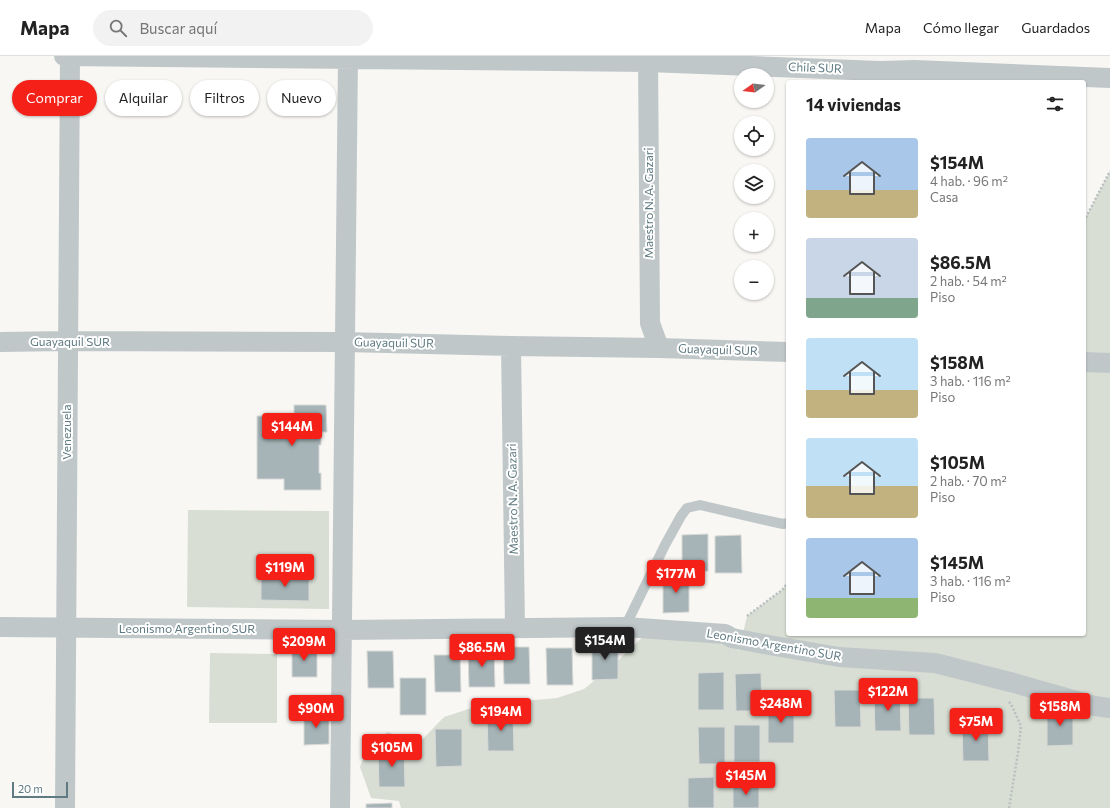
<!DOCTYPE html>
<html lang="es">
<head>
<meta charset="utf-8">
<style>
  body { margin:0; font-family:Commissioner,sans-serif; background:#f2f2f2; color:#222; height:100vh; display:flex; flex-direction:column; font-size:15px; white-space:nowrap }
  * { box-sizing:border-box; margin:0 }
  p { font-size:13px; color:#767676 }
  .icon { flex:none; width:22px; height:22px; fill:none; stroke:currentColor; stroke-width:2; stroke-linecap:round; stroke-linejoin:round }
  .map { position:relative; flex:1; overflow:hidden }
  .drawer { position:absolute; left:786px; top:24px; width:300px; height:556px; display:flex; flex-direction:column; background:#fff; border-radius:4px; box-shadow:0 1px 3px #0004 }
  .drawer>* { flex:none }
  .banner { position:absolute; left:12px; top:24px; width:380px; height:36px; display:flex; gap:8px }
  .needle { width:26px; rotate:256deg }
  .tools { position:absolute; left:734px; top:12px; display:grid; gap:8px }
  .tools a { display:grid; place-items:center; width:40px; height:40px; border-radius:50%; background:#fff; box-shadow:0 1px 3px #0004; font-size:20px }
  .scale { position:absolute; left:12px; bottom:10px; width:56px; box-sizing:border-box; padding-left:4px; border:2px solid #5f7a82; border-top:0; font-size:11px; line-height:14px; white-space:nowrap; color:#5f7a82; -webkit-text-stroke:3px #fff; paint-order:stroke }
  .price { position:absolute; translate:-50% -34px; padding:0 9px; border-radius:4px; background:#f52017; color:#fff; font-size:13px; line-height:26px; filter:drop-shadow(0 1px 2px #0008) }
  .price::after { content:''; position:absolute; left:50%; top:24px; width:12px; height:9px; margin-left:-6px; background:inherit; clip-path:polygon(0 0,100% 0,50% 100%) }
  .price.active { background:#222; color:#fff }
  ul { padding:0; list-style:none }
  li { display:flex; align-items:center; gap:12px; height:100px; padding:0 20px }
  li span { display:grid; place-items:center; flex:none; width:112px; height:80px; border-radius:4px; color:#555 }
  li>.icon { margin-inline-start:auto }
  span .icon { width:48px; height:48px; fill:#fffc; stroke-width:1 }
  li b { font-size:17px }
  h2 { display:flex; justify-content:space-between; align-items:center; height:48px; padding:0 20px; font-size:17px }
  .chip { padding:0 14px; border-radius:18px; background:#fff; box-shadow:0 1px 3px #0004; font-size:14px; line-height:36px }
  .chip.active { background:#f52017; color:#fff }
  header { display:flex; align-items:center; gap:24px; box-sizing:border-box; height:56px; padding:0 20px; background:#fff; border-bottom:1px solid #e0e0e0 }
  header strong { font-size:19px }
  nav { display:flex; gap:22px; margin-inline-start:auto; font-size:14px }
  .search { width:280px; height:36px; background:#f2f2f2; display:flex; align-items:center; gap:10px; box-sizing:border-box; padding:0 14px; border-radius:22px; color:#767676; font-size:15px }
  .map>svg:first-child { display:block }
  .green { fill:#d8ded3 }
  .building { fill:#a6b4b7; stroke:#d9d9d7 }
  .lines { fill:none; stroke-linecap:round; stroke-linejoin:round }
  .path { stroke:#babfc1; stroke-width:2.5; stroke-dasharray:2 2; stroke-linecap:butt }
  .service { stroke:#c0c7c9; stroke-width:10 }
  .minor { stroke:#c0c7c9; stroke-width:20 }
  .labels { text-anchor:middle; stroke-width:4; stroke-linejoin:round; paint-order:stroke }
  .street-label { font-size:12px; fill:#5f7a82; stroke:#fff }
</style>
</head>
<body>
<header>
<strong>Mapa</strong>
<div class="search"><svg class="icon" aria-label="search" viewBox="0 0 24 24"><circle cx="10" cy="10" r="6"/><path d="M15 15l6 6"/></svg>Buscar aquí</div>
<nav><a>Mapa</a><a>Cómo llegar</a><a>Guardados</a></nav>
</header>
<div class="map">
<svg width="1110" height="752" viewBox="0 0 1110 752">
  <rect width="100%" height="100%" fill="#f8f7f4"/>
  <path class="green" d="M1110,115V752H401L399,745L371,742L360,711L369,687L388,676L417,689L444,661L481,649L557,642L584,633L611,611L651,573L732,582L739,595L747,560L782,534L788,527V578H1084V165Z
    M188,454L329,455V553L187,551Z
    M210,597L277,598V667H209Z"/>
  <path class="building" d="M294,349H326L327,376H321V389H319V417H321V434H284V423H257V360H294Z
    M708,478V515L682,516V479Z
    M741,479L742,517H715V480Z
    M663,519H689V556L663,557Z
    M261,520H309V545L261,544Z
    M592,586H618V623L592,624Z
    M292,591H317V621H292Z
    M503,591H529L530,628H504Z
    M546,592H572L573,629H547Z
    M468,594H494L495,631H469Z
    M367,595H393L394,632H368Z
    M434,599H460L461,636H435Z
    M724,616V654H698V617Z
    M761,617L762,655H736L735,618Z
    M400,622H426V659H400Z
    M834,634H860L861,671H835Z
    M900,637L901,675H875L874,638Z
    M908,642H934L935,679H909Z
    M794,649V687H768V650Z
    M1047,652H1073V689L1047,690Z
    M513,657L514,695H488L487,658Z
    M304,658H329V688L304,689Z
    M962,668H988L989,705H963Z
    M734,669H760V706H734Z
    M698,671H725V708H699Z
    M435,673H462V710L436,711Z
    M378,694H404L405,731H379Z
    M714,721V752H688V722Z
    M733,729H759V752H733Z
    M392,747V752H366V748Z"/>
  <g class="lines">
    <path class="path" d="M1084,165L1110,115
      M747,560L782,534L788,527
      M1009,646L1011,648L1021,670L1018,697L1009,752"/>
    <path class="service" d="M625,571L665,489L681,460L687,452L700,449L751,461L783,468L788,467"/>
    <path class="minor" d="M64,0L648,6L880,15L915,14L1110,22
      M648,0L650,267L659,292
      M0,286L68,285L345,286L511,290L659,292L788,296
      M511,290L515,572
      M1084,306L1110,307
      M0,571L342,574L625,571L725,578L732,582L769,589L839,601L935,607L1014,627L1095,650L1110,652
      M65,752L70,0
      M340,752L348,0"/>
  </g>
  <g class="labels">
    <g class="street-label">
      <text transform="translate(815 12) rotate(2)" y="4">Chile SUR</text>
      <text transform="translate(649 147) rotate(-90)" y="4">Maestro N. A. Gazari</text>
      <text x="70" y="290">Guayaquil SUR</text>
      <text transform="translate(394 287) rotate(1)" y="4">Guayaquil SUR</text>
      <text transform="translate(718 294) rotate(2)" y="4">Guayaquil SUR</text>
      <text transform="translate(67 376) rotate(-90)" y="4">Venezuela</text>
      <text transform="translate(513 443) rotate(-91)" y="4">Maestro N. A. Gazari</text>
      <text x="187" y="577">Leonismo Argentino SUR</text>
      <text transform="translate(774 589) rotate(10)" y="4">Leonismo Argentino SUR</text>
    </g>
  </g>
</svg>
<div class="tools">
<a><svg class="needle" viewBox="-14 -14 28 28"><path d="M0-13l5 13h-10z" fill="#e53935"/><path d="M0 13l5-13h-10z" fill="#767676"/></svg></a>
<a><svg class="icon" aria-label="locate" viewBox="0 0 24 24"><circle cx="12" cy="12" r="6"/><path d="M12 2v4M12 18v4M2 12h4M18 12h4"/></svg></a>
<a><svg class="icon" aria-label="layers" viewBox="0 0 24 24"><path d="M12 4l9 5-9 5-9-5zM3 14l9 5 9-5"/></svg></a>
<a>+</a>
<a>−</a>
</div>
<div class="scale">20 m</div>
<b class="price" style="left:292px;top:391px">$144M</b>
<b class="price" style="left:285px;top:532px">$119M</b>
<b class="price" style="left:676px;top:538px">$177M</b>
<b class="price active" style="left:605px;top:605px">$154M</b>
<b class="price" style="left:304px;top:606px">$209M</b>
<b class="price" style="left:482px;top:612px">$86.5M</b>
<b class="price" style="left:888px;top:656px">$122M</b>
<b class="price" style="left:781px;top:668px">$248M</b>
<b class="price" style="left:1060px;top:671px">$158M</b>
<b class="price" style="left:316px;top:673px">$90M</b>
<b class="price" style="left:501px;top:676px">$194M</b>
<b class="price" style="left:976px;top:686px">$75M</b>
<b class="price" style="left:392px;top:712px">$105M</b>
<b class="price" style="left:746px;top:740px">$145M</b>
<div class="banner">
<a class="chip active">Comprar</a>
<a class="chip">Alquilar</a>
<a class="chip">Filtros</a>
<a class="chip">Nuevo</a>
</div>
<section class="drawer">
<h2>14 viviendas<svg class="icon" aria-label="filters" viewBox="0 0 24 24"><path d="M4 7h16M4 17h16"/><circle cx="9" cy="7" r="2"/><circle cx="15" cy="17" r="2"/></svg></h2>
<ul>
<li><span style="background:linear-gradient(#a9c7e8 65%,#c2b280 0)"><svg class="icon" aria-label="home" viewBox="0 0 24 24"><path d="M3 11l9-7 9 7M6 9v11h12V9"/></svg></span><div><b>$154M</b><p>4 hab. · 96 m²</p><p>Casa</p></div></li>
<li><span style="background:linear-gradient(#c9d6e8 75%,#7fa58c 0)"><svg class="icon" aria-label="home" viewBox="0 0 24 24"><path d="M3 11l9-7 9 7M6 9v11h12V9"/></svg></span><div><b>$86.5M</b><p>2 hab. · 54 m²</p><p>Piso</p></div></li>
<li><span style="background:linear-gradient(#bfe0f5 65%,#c2b280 0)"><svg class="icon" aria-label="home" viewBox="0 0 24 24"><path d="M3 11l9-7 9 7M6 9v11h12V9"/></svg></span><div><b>$158M</b><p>3 hab. · 116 m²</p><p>Piso</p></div></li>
<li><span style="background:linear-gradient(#bfe0f5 60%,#c2b280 0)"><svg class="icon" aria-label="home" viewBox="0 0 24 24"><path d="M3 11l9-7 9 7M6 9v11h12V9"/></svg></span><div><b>$105M</b><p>2 hab. · 70 m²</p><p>Piso</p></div></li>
<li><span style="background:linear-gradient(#a9c7e8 75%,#8fb573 0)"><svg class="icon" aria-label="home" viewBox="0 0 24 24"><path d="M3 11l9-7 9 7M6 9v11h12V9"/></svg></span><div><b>$145M</b><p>3 hab. · 116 m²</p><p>Piso</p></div></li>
</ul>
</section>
</div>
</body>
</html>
